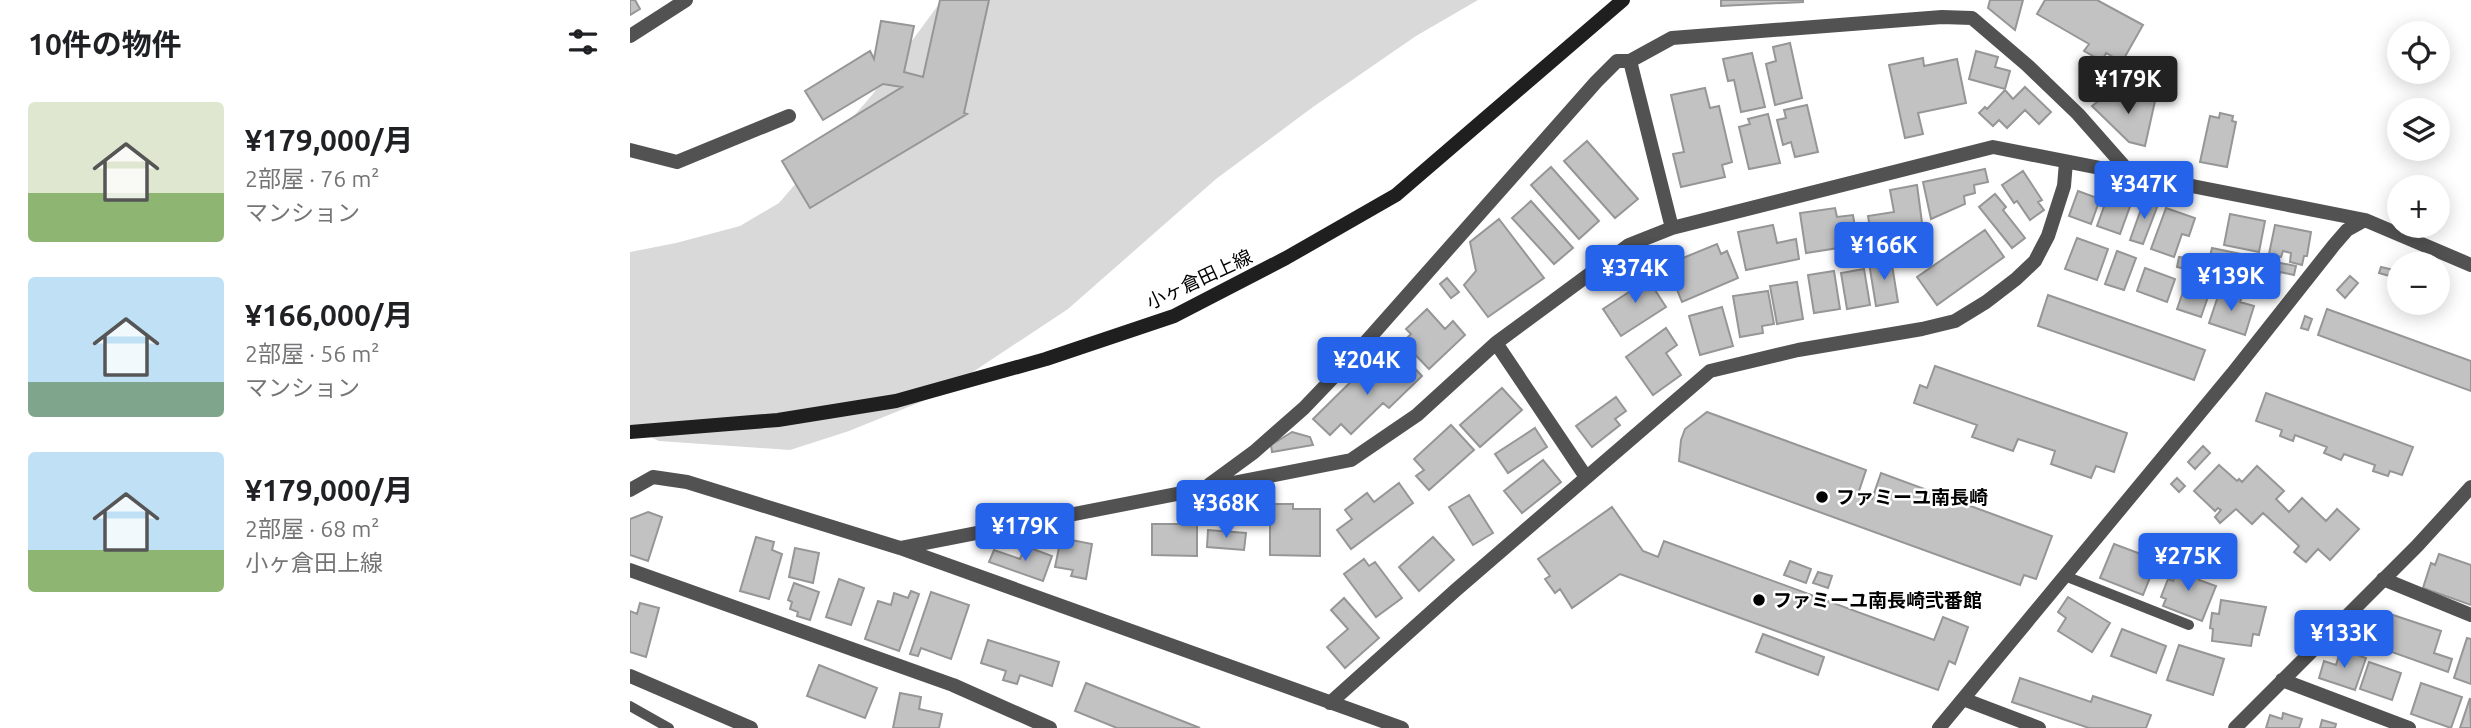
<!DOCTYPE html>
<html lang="ja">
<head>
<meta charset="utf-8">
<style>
  body { margin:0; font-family:Ubuntu,"Noto Sans JP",sans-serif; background:#f2f2f2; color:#202124; height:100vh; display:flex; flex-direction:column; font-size:26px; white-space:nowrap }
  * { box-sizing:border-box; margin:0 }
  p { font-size:23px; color:#757577 }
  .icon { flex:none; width:38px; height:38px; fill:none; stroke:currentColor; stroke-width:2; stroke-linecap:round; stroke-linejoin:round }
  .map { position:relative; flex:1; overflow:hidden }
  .panel { display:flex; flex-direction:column; background:#fff; width:630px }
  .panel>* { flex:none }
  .fabs { position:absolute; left:1757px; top:21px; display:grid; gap:14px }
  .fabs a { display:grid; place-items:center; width:63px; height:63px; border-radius:50%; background:#fff; box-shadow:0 4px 18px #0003; font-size:35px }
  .price { position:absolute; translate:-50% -60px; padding:0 16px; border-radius:7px; background:#2563eb; color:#fff; font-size:23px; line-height:46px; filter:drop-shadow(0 2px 4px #0008) }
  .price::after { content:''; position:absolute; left:50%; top:42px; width:21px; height:16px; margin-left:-10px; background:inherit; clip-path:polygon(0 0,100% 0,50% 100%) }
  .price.selected { background:#222; color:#fff }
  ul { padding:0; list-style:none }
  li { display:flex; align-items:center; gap:21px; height:175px; padding:0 28px }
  li span { display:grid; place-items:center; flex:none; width:196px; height:140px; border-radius:7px; color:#555 }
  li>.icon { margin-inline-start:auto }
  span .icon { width:84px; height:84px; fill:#fffc; stroke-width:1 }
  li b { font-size:30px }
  h2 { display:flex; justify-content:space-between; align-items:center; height:84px; padding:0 28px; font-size:30px }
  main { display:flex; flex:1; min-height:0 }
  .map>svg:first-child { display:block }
  .green { fill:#d9d9d9 }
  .building { fill:#c2c2c2; stroke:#969696; stroke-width:2 }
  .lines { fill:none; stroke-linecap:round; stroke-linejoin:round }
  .lane { stroke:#525252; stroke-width:10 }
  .street { stroke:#525252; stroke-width:14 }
  .secondary { stroke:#1f1f1f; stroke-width:14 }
  .poi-dot { fill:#000; stroke:#fff; stroke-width:2.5 }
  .labels { text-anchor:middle; stroke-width:5; stroke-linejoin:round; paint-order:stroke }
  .street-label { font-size:19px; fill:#000; stroke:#fff }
  .poi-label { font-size:19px; font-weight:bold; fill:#000; stroke:#fff; text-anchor:start }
</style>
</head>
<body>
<main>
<section class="panel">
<h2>10件の物件<svg class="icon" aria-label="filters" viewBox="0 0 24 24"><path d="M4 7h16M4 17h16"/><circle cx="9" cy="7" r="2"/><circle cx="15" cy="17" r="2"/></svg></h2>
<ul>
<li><span style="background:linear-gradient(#dfe7d0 65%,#8fb573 0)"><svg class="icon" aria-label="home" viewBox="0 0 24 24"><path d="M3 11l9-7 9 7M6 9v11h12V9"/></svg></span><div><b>¥179,000/月</b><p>2部屋 · 76 m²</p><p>マンション</p></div></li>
<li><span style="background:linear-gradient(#bfe0f5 75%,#7fa58c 0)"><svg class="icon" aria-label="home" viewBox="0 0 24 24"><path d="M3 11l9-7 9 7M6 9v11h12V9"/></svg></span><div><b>¥166,000/月</b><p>2部屋 · 56 m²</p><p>マンション</p></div></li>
<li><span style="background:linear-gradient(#bfe0f5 70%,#8fb573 0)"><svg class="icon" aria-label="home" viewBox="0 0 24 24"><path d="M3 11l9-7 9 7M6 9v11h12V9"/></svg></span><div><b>¥179,000/月</b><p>2部屋 · 68 m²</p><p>小ヶ倉田上線</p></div></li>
</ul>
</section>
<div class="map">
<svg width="1841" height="728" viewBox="0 0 1841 728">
  <rect width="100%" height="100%" fill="#fff"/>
  <path class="green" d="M312,0H848L786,36L683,107L586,179L438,309L308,395L219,431L160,450L29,441L0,427V252L46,243L110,226L149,203L242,95Z"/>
  <path class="building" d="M0,0H5L10,9L0,15Z
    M310,0H359L334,113L337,114L180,208L152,161L272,87L253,84L193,120L175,91L240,51L244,59L251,21L284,26L274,72L293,77Z
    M1091,0H1173V2L1091,6Z
    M1360,0H1393L1385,30L1358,8Z
    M1415,0H1467L1513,25L1492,62L1476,53L1472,61L1454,51L1459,44L1407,14Z
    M1160,43L1172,98L1145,105L1136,64L1146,61L1143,47Z
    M1346,51L1368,57L1365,67L1380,71L1375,89L1339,79Z
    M1122,53L1135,107L1111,112L1104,80L1098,81L1093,59Z
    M1293,58L1294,66L1327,59L1336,103L1288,113L1293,134L1275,138L1259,65Z
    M1395,87L1421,112L1409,124L1395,110L1377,128L1369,120L1363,126L1349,113L1355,107L1357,109L1375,90L1383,99Z
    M1075,88L1080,108L1089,106L1102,162L1092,165L1095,177L1051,187L1043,154L1054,152L1041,95Z
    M1476,95L1525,101L1515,146L1499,142L1462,106Z
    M1177,105L1188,152L1165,157L1161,142L1153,145L1147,120L1156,118L1154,110Z
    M1590,113L1603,116L1602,121L1606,122L1597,167L1570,162L1580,116L1589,118Z
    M1138,114L1150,163L1119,169L1109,127L1120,124L1118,119Z
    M957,141L1008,199L985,218L934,161Z
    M921,167L969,221L949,239L901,185Z
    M1355,169L1358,182L1344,185L1345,193L1334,196L1335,204L1301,219L1293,182Z
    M1393,171L1412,200L1408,202L1414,210L1400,220L1387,201L1384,203L1372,185Z
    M1287,185L1293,230L1242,239L1238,216L1264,212L1260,190Z
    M1448,191L1470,199L1461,224L1439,216Z
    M1479,193L1502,201L1490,234L1467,226Z
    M1365,194L1376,207L1373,210L1395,238L1382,248L1349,207Z
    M1515,198L1529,202L1513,244L1500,240Z
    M901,201L943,248L924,264L882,218Z
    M1205,208L1207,217L1223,215L1228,245L1176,253L1170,213Z
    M1536,208L1565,218L1559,236L1552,234L1544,257L1521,249Z
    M1600,214L1635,221L1629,252L1594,245Z
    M869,219L914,278L858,317L834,285L846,271L840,242Z
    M1143,225L1147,243L1166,239L1169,259L1116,270L1108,232Z
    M1645,225L1681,232L1677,256H1674L1672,265L1660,262L1661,253L1653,251L1651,257L1639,254Z
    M1355,230L1374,257L1307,305L1287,277Z
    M1447,238L1478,249L1467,280L1435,269Z
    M1087,244L1091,254L1097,251L1108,278L1052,302L1041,275L1052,270L1048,260Z
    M1582,248L1616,255L1610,285L1575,277Z
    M1487,251L1506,258L1494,290L1475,284Z
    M1549,257L1558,258L1556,269L1547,267Z
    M1619,257L1666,266L1664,275L1650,272L1645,294L1612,290Z
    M1261,259L1268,302L1246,306L1239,263Z
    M1751,267L1764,270L1763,277L1749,273Z
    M1515,268L1545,279L1537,302L1507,291Z
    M1234,269L1240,305L1217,309L1211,273Z
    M1012,270L1036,307L991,336L973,309L1005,288L999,279Z
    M1204,271L1210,309L1184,313L1178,275Z
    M1720,276L1728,283L1715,298L1707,290Z
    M817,278L829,292L821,298L810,284Z
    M1167,282L1173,319L1147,324L1140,286Z
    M1555,286L1579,294L1571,317L1547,309Z
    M1590,290L1612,297L1610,302L1624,306L1615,335L1579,323Z
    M1138,291L1144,324L1132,326L1133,333L1110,337L1103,296Z
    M1418,295L1575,350L1564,380L1408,326Z
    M1092,307L1103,346L1070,355L1059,316Z
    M797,309L815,329L823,321L835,335L799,369L773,342L781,334L776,329Z
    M1697,309L1841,361V391L1688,335Z
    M1675,316L1682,319L1678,330L1671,328Z
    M1036,328L1047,345L1036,353L1051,375L1023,395L996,357Z
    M776,359L792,376L759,408L753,403L721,434L711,424L700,435L683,419L742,361L758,377Z
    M1305,366L1497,433L1484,472L1466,466L1461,478L1421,464L1425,451L1388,439L1383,451L1342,437L1347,425L1284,403L1290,385L1297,388Z
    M872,388L892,410L850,447L830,425Z
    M1636,393L1783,447L1772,475L1760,471L1758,476L1743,471L1745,465L1714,454L1711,460L1694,453L1697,447L1665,435L1663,441L1650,436L1652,430L1626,421Z
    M986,397L996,411L985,419L990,425L962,447L946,426Z
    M1077,412L1236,470L1228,494L1242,499L1251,473L1422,536L1406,579L1394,575L1390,585L1049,461L1051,440L1055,429Z
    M821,425L844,450L799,490L786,476L794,470L784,459Z
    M905,428L917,447L878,473L865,454Z
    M662,432L680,437L683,445L642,452L641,445Z
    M1573,446L1580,453L1565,469L1558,462Z
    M913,460L931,482L892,513L874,491Z
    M1589,465L1607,481L1609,479L1612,482L1627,466L1654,491L1646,499L1659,512L1672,498L1696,521L1707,509L1729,529L1700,560L1688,549L1676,562L1664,552L1669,546L1633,513L1622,524L1606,509L1590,523L1585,517L1591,510L1588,508L1585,511L1564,491Z
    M1547,478L1555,486L1549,492L1541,484Z
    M769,483L783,503L721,549L707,530L722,519L715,510L737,493L744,502Z
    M839,495L863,533L843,545L819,507Z
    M640,504H663V509H690V556L640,555Z
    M982,507L1013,551L1028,557L1034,541L1304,640L1313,617L1338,627L1325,664L1319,661L1308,690L990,574L942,608L930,589L925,593L915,579L920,576L908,559Z
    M18,512L32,517L18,561L0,555V519Z
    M522,524H567V556L522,555Z
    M578,530L616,533L614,550L577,547Z
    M126,537L144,542L142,550L152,554L139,599L110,591Z
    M803,537L824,560L789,591L769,567Z
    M431,538L462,544L456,579L441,576L443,570L425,567Z
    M1484,544L1527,560L1513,595L1470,578Z
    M395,546L422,556L413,581L359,562L364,550L390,559Z
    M165,548L189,553L183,583L159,577Z
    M1809,554L1841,565V605L1793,588L1801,563L1805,565Z
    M734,559L739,566L745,562L772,598L746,617L714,574Z
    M1160,561L1181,569L1176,583L1154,575Z
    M1550,564L1572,573L1569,580L1586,586L1572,621L1533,606L1536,599L1531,597L1538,579L1543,581Z
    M1188,572L1202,576L1198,588L1183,583Z
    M209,579L234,588L221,625L196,617Z
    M164,583L189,592L180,620L167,616L168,612L160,609L162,602L158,600Z
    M281,591L289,594L269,651L235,639L248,601L261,605L264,593L278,598Z
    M301,592L339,605L321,659L291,648L288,656L280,654Z
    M1438,597L1480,623L1462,652L1428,631L1436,618L1428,612Z
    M714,598L749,638L715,668L697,647L718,629L701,610Z
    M1591,600L1636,607L1629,635L1623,634L1621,646L1582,641L1583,629L1580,628L1582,613L1589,614Z
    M10,603L29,608L16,657L0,652V611L7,614Z
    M1754,612L1811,631L1804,653L1822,659L1818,672L1742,645Z
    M1492,629L1536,646L1526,673L1481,656Z
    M1133,634L1194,657L1188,675L1126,652Z
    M1837,638L1841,639V684L1824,678Z
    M358,640L429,662L422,686L390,675L387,684L373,680L376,671L351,663Z
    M1549,645L1594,659L1583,695L1537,680Z
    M1711,649L1736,658L1725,690L1689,678L1694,661L1706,665Z
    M1739,662L1771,673L1762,700L1730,689Z
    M189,665L247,688L235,718L177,696Z
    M1390,678L1461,702L1463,696L1521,715L1516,728H1459L1382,702Z
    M456,683L570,728H487L445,711Z
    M1791,683L1832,697L1821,728L1781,714Z
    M270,693L291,697L289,709L312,714L309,728H263Z
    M1840,698L1841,728H1830Z
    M1653,713L1672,719L1669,728H1636L1640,715L1652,719Z
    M1692,720L1706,724L1705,728H1690Z"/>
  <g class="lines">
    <path class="lane" d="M1435,576L1559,625
      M0,706L39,728"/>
    <path class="street" d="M0,36L56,0
      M1000,61L1042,228
      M0,150L47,162L159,116
      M866,343L956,477
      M579,485L624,452L674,408L719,361L966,82L987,61H1000L1042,38L1312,17L1342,18L1397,65L1448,114L1500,173
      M0,490L23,477L57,482L270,548L772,728
      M270,548L721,460L787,415L866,343L999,245L1042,228L1363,147L1735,220L1841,265
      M0,570L323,685L420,728
      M1753,579L1841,615
      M0,676L121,728
      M1652,680L1779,728
      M1333,699L1409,728
      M700,703L827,589L1080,371L1168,350L1292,329L1325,321L1356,302L1386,279L1405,261L1418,236L1434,186L1436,162
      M1309,728L1602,374L1704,245L1717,230L1735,220
      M1605,728L1787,546L1841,487"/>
    <path class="secondary" d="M0,432L148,420L266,401L416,359L544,316L656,258L766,195L993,0"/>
  </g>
  <g class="poi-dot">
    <circle cx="1192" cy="497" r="7"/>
    <circle cx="1129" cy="600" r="7"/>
  </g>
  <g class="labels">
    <g class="street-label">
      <text transform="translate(569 279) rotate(-25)" y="7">小ヶ倉田上線</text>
    </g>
    <g class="poi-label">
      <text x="1206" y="504">ファミーユ南長崎</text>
      <text x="1143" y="607">ファミーユ南長崎弐番館</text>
    </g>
  </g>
</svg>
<div class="fabs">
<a><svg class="icon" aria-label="locate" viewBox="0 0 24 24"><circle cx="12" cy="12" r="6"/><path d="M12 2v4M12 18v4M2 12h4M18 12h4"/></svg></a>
<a><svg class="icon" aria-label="layers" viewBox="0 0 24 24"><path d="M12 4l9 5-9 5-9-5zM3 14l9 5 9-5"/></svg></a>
<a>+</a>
<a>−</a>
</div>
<b class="price selected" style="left:1498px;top:116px">¥179K</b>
<b class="price" style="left:1514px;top:221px">¥347K</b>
<b class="price" style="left:1254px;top:282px">¥166K</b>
<b class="price" style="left:1005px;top:305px">¥374K</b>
<b class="price" style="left:1601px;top:313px">¥139K</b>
<b class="price" style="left:737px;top:397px">¥204K</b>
<b class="price" style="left:596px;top:540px">¥368K</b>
<b class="price" style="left:395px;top:563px">¥179K</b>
<b class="price" style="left:1558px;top:593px">¥275K</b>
<b class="price" style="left:1714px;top:670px">¥133K</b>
</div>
</main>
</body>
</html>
